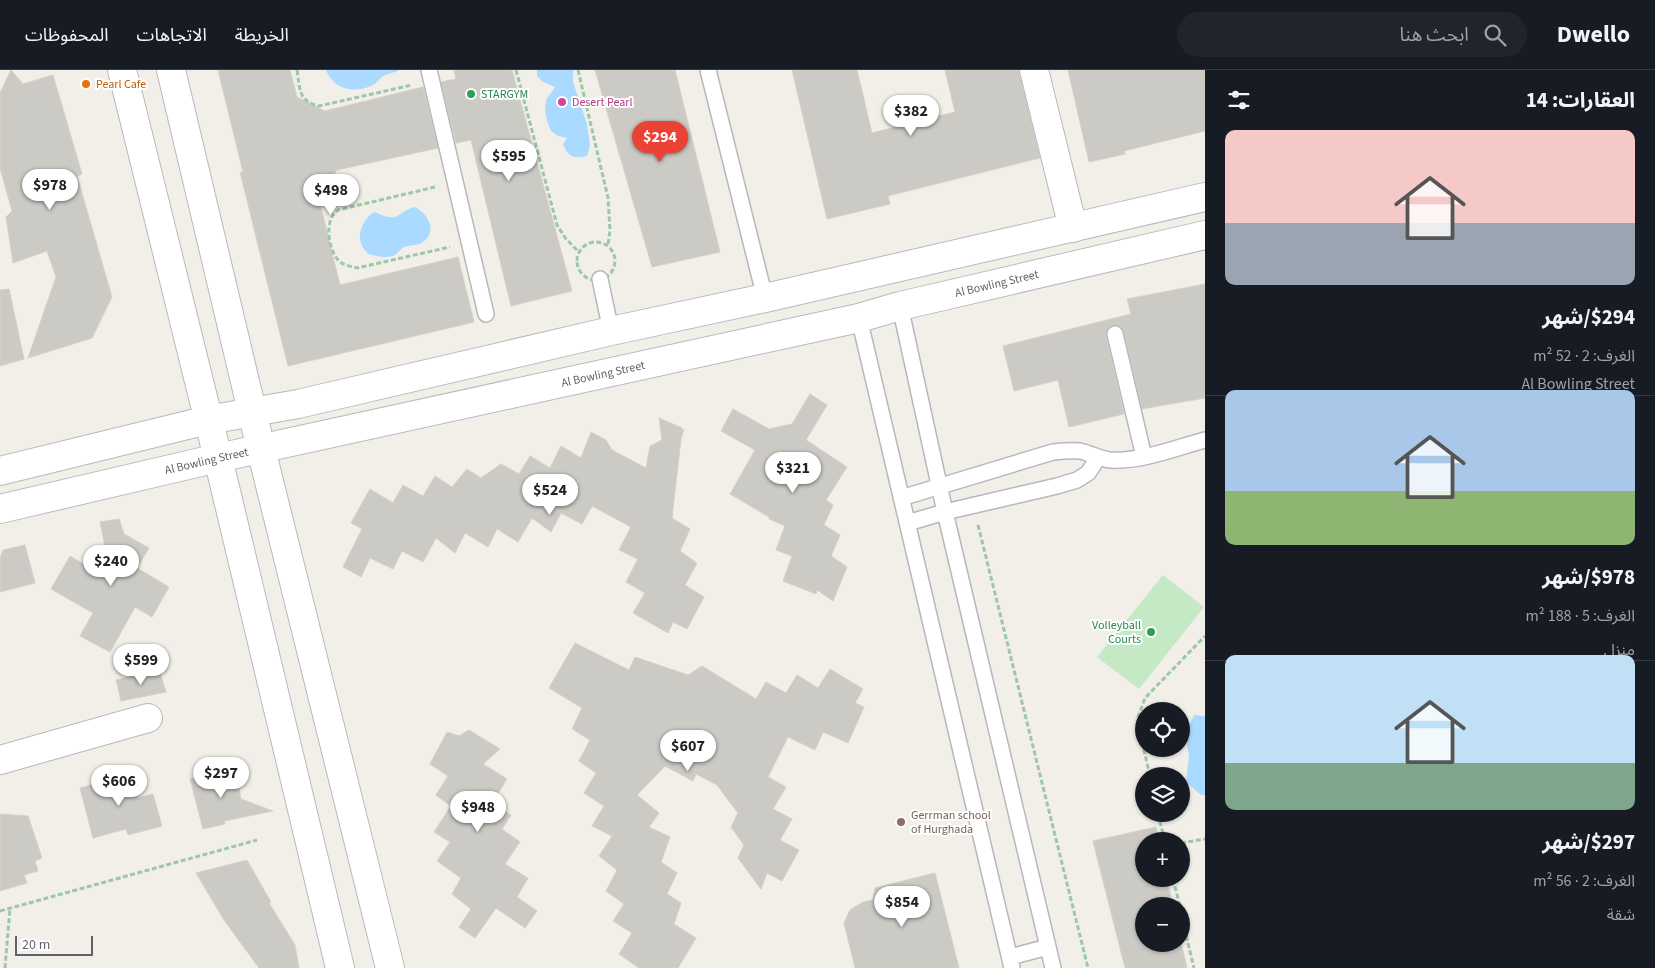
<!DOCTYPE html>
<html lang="ar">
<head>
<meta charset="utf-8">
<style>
  body { margin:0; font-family:"Source Sans 3","Noto Sans Arabic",sans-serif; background:#20242c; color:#f1f3f6; direction:rtl; height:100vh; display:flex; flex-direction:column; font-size:19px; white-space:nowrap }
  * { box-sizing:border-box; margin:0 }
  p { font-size:16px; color:#9ea1a6 }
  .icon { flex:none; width:28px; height:28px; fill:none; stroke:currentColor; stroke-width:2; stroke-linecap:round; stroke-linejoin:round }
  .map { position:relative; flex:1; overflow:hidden; direction:ltr }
  .side { display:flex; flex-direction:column; background:#171b24; width:450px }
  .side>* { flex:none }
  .fabs { position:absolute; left:1135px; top:632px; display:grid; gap:10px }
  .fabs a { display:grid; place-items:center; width:55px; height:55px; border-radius:50%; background:#171b24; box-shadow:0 1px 4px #0004; font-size:25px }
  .scale { position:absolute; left:15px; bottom:12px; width:78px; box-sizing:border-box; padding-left:5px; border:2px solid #5f6368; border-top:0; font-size:14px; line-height:18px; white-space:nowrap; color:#5f6368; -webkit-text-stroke:4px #fff; paint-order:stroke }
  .price { position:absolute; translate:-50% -42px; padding:0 11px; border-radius:18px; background:#fff; color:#222; font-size:16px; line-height:32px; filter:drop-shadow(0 1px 2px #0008) }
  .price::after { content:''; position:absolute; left:50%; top:30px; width:15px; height:11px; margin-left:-8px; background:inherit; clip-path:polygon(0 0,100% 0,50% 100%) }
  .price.current { background:#ea4335; color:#fff }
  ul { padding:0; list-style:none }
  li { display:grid; align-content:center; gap:10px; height:265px; padding:0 20px }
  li+li { border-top:1px solid #363941 }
  li span { display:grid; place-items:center; height:155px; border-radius:10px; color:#555 }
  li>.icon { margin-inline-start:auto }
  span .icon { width:90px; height:90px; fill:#fffc; stroke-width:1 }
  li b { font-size:21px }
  h2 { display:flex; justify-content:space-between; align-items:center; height:60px; padding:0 20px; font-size:21px }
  header { display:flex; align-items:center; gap:30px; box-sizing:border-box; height:70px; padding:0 25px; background:#171b24; border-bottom:1px solid #363941 }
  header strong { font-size:24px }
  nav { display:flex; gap:28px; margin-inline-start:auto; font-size:18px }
  .search { width:350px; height:45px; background:#20242c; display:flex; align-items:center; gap:12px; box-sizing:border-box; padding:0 18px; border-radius:28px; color:#9ea1a6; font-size:19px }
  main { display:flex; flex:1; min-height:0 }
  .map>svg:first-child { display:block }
  .garden { fill:#c5e8c5 }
  .water { fill:#aadaff }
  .building { fill:#cccac5; stroke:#d6d1c6 }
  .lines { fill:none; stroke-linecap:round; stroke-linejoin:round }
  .lane-casing { stroke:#b5b8bc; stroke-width:18 }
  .street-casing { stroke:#b5b8bc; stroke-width:30 }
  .secondary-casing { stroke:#b6babf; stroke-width:30 }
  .path { stroke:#9cc7a9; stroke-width:3; stroke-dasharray:5 2.5; stroke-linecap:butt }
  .lane { stroke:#fff; stroke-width:15 }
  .street { stroke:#fff; stroke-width:28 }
  .secondary { stroke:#fff; stroke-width:28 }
  .food-dot { fill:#e8710a; stroke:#fff; stroke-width:2 }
  .leisure-dot { fill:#2e9e5b; stroke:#fff; stroke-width:2 }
  .hotel-dot { fill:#d1479c; stroke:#fff; stroke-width:2 }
  .education-dot { fill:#8d6e63; stroke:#fff; stroke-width:2 }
  .labels { text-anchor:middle; stroke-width:4; stroke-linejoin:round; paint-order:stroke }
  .food-label { font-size:12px; fill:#c56008; stroke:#fff; text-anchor:start }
  .leisure-label { font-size:12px; fill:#27864d; stroke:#fff; text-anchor:start }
  .hotel-label { font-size:12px; fill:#b23c85; stroke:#fff; text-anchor:start }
  .street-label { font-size:12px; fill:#5f6368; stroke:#fff }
  .education-label { font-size:12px; fill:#785e54; stroke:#fff; text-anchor:start }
</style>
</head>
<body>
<header>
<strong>Dwello</strong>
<div class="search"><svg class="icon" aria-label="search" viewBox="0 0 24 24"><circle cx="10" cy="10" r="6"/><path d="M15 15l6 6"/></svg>ابحث هنا</div>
<nav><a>الخريطة</a><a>الاتجاهات</a><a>المحفوظات</a></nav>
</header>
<main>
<section class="side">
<h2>العقارات: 14<svg class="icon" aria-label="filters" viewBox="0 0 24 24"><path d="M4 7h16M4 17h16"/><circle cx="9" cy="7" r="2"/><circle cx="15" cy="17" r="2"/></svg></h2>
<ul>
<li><span style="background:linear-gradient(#f6c9c9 60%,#9aa5b1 0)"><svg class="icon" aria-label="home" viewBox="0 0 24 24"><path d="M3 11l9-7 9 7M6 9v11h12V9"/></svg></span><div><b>$294/شهر</b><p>الغرف: 2 · 52 m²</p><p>Al Bowling Street</p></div></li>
<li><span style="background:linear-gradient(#a9c7e8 65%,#8fb573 0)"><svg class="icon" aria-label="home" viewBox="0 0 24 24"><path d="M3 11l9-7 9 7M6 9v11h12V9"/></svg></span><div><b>$978/شهر</b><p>الغرف: 5 · 188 m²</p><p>منزل</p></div></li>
<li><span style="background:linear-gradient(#bfe0f5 70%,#7fa58c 0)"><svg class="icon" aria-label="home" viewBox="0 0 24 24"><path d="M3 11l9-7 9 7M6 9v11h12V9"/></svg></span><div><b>$297/شهر</b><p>الغرف: 2 · 56 m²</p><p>شقة</p></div></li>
</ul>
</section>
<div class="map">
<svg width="1205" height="898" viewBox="0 0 1205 898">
  <rect width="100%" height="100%" fill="#f1efe8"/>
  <path class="garden" d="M1163,505L1204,537L1139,619L1097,587Z"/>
  <path class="water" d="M326,0H397L398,1C393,3 386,4 382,7C379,9 377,13 373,15C354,24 334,20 326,0Z
    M537,0H573V12L587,54L589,67L590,76L587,86C574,89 568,87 563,74L567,68L558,66L551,61L547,51L545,40L546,30L555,17L543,12L537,6Z
    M415,137C428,144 438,161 423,172C417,176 410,175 404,177C401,179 398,183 395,185C387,189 376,186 368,184C366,181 362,177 361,173C357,161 365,148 374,142C403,154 393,143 415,137Z
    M1194,645L1205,646V725H1201L1186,712L1189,686L1185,665Z"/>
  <path class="building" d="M11,0L23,14L53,5L82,104L77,106L112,227L92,268L28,288L56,207L47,181L13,193L6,147L12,141L0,98V23Z
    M218,0H290L297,27L325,41L423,17L438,78L337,100L318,125L340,215L458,187L474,252L288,296L240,102H243Z
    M454,0H512L572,221L511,236L471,70L456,73L441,12L456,9Z
    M595,0H675L720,182L652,197Z
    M792,0H857L872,63L955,42L945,0H1019L1040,88L888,126L890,134L827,149Z
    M1068,0H1205V61L1124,81L1125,84L1089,92Z
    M1205,214V328L1142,339L1124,262L1121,257L1117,255L1108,258L1106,266L1124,344L1069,357L1058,310L1014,321L1003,276L1131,244L1127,229Z
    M9,219L24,289L0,296V220Z
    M810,324L827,335L806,370L847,397L826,430L833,435L824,455L840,465L831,486L847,497L833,531L817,520L816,524L783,511L792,486L776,480L785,456L769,449V447L730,424L755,380L721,361L733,339L769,359L792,354Z
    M659,348L682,358V360L684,359L681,369L672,448L690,459L680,481L697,493L685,515L704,527L687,559L673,552L668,563L633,543L645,523L626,512L638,489L619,480L631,457L592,436L582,454L561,443L551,462L532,448L518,472L497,459L488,477L465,463L455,483L436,468L423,492L402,481L393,499L370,488L361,507L343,497L362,459L351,453L370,419L393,433L403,415L423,426L435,406L452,417L467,399L481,408L501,394L519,404L530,386L550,398L561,376L581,388L591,362L606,370L612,380L646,398L650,376L662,370Z
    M119,449L124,464L149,478L137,498L169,517L152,547L135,537L110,582L80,566L93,543L51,519L70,486L112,511L100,452Z
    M25,475L35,513L0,522V488L3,480Z
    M575,573L629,600L635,587L688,605L702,596L756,629L766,612L786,623L797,605L818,618L830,599L863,619L855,633L864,637L848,673L823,662L815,680L788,667L768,707L786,717L773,739L792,749L780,770L799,780L782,811L767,803L761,819L738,788L744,775L731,757L738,743L717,715L696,704L693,711L665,696L637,725L659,743L649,757L670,767L661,792L677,803L667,824L681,833L674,854L696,868L678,898H639L619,884L632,863L613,851L624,834L606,821L617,800L599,786L612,766L592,756L604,736L584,723L596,703L579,691L590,670L572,659L582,638L549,618Z
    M159,600L166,622L121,631L116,610Z
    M469,660L500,679L483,694L507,709L492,733L511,745L502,759L520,772L505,794L528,808L517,827L537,841L525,858L496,838L475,868L459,857L471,839L452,824L461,808L437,791L450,772L434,762L451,736L436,725L448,706L430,694L447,662L459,666Z
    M235,698L241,729L273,741L224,751L225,754L203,759L190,709Z
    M131,701L138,728L153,724L162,756L128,765L126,759L93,768L80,718L110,710L109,707Z
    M0,744L28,746L42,788L35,791L38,801L24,805L27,813L0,821Z
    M1156,757L1159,771H1144V809H1167L1173,836H1144V874H1181V872L1187,898H1125L1093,771Z
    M247,790L271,832L269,833L295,875L299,898H259L224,850L196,803Z
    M935,803L959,898H855L844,853L850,840L863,832L873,830L875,818Z"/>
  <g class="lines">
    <g class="lane-casing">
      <path id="lane" d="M429,0L486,244
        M708,0L765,228
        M600,209L611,261
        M900,236L945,442L1053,898
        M859,248L1012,898
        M1115,264L1144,387
        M901,428L1053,382C1062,381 1071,380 1080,381C1090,383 1099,389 1110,390C1141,392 1175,378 1205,370
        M907,453L945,442L1057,416L1077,410L1088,403L1098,388
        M1010,887L1048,877"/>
    </g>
    <g class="street-casing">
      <path id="street" d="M1034,0L1073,158
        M0,690L148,648"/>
    </g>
    <g class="secondary-casing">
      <g id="secondary">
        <path d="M122,0L218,388L340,898"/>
        <path d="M171,0L261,379L390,898"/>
        <path d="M0,401L208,350L298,334L611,261L765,228L1205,127"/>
        <path id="s1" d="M0,439L218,388L859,248L900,236L1205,165"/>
      </g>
    </g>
    <path class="path" d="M297,0C300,19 298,31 319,36L412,15
      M516,0L557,155L566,169L579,182
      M578,0L608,128L610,160L608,175
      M435,117L338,140C335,143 332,145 331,149C326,161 330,182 339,191C344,196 351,196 357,198L450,177
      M577 191a19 19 0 1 1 38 0a19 19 0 1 1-38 0Z
      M978,455L1088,898
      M1150,706L1137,650L1145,628L1205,566
      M1158,744L1165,771
      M1181,773L1205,769
      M1173,809L1180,836
      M0,841L257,770
      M1181,844L1194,898
      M5,898L10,838"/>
    <use href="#lane" class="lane"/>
    <use href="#street" class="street"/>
    <use href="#secondary" class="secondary"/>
  </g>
  <circle class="food-dot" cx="86" cy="14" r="5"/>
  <g class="leisure-dot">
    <circle cx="471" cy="24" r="5"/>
    <circle cx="1151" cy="562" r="5"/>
  </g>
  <circle class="hotel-dot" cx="562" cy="32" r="5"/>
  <circle class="education-dot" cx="901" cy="752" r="5"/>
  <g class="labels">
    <g class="food-label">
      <text x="96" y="18">Pearl Cafe</text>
    </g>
    <g class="leisure-label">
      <text x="481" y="28">STARGYM</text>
      <text x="1141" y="559" text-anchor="end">Volleyball<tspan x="1141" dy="14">Courts</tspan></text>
    </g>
    <g class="hotel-label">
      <text x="572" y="36">Desert Pearl</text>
    </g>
    <g class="street-label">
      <text dy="4" stroke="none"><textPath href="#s1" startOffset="1022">Al Bowling Street</textPath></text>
      <text dy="4" stroke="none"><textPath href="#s1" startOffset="618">Al Bowling Street</textPath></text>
      <text dy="4" stroke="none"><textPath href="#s1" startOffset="212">Al Bowling Street</textPath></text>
    </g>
    <g class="education-label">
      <text x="911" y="749">Gerrman school<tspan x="911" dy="14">of Hurghada</tspan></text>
    </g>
  </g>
</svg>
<div class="fabs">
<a><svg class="icon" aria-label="locate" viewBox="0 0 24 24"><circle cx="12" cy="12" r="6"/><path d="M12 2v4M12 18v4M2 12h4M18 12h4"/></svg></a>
<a><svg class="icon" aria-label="layers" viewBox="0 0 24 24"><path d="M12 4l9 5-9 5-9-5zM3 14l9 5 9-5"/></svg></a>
<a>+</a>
<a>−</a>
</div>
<div class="scale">20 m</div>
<b class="price" style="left:911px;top:67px">$382</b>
<b class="price current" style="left:660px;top:93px">$294</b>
<b class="price" style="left:509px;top:112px">$595</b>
<b class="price" style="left:50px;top:141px">$978</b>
<b class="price" style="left:331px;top:146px">$498</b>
<b class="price" style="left:793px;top:424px">$321</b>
<b class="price" style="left:550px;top:446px">$524</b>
<b class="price" style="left:111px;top:517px">$240</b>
<b class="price" style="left:141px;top:616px">$599</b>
<b class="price" style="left:688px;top:702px">$607</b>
<b class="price" style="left:221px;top:729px">$297</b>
<b class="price" style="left:119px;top:737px">$606</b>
<b class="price" style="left:478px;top:763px">$948</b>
<b class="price" style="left:902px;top:858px">$854</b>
</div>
</main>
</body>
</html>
